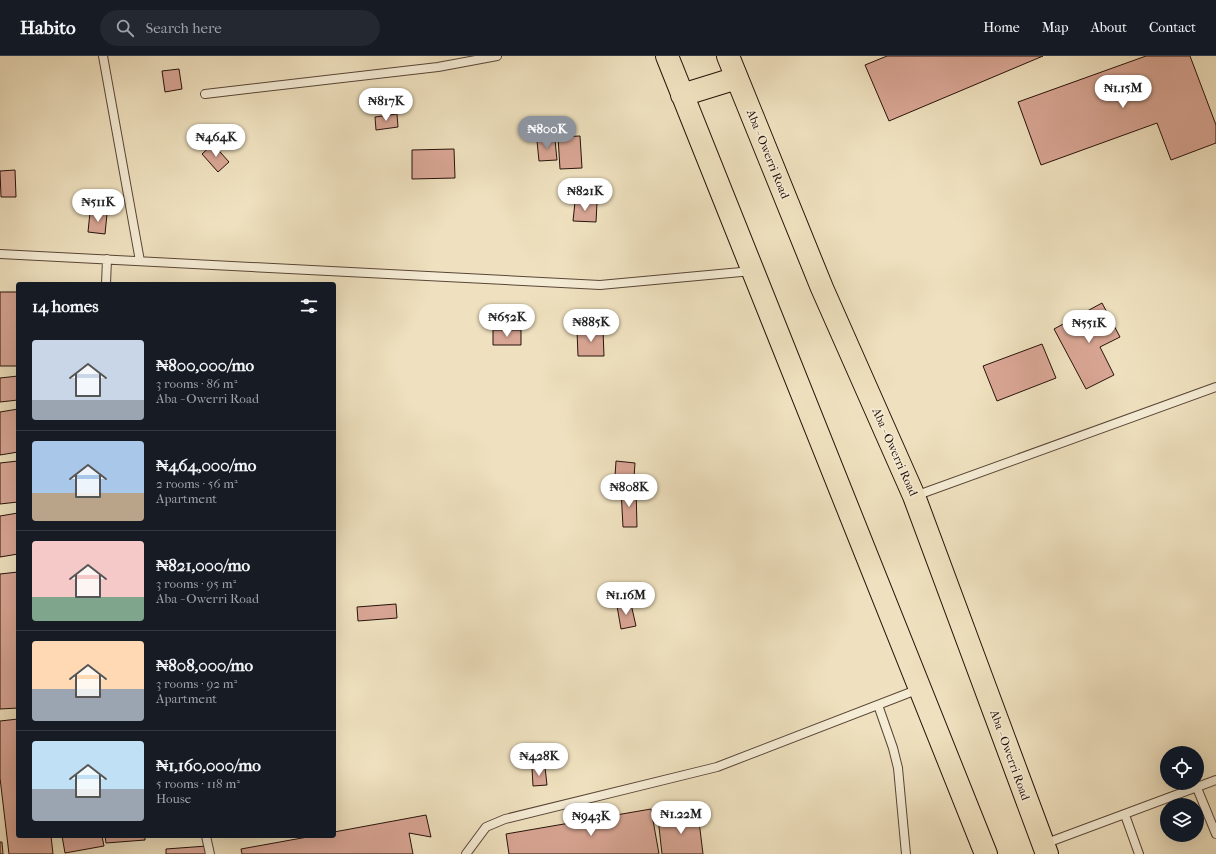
<!DOCTYPE html>
<meta charset="utf-8">
<style>
body{margin:0;font-family:"IM FELL French Canon",serif;background:#242831;color:#f1f3f6;height:100vh;display:flex;flex-direction:column;font-size:15px;white-space:nowrap}
*{box-sizing:border-box;margin:0}
p{font-size:13px;color:#9ea1a6}
.icon{flex:none;width:22px;height:22px;fill:none;stroke:currentColor;stroke-width:2;stroke-linecap:round;stroke-linejoin:round}
.map{position:relative;flex:1;overflow:hidden}
.sheet{position:absolute;left:16px;top:226px;width:320px;height:556px;display:flex;flex-direction:column;background:#171b24;border-radius:4px;box-shadow:0 4px 16px #0002}
.sheet>*{flex:none}
.fabs{position:absolute;left:1160px;top:690px;display:grid;gap:8px}
.fabs a{display:grid;place-items:center;width:44px;height:44px;border-radius:50%;background:#171b24;box-shadow:0 4px 16px #0002;font-size:20px}
.price{position:absolute;translate:-50% -34px;padding:0 9px;border-radius:14px;background:#fff;color:#222;font-size:13px;line-height:26px;filter:drop-shadow(0 1px 2px #0008)}
.price::after{content:'';position:absolute;left:50%;top:24px;width:12px;height:9px;margin-left:-6px;background:inherit;clip-path:polygon(0 0,100% 0,50% 100%)}
.price.selected{background:#8c9099;color:#fff}
ul{padding:0;list-style:none}
li{display:flex;align-items:center;gap:12px;height:100px;padding:0 16px}
li+li{border-top:1px solid #363941}
li span{display:grid;place-items:center;flex:none;width:112px;height:80px;border-radius:4px;color:#555}
li>.icon{margin-inline-start:auto}
span .icon{width:48px;height:48px;fill:#fffc;stroke-width:1}
li b{font-size:17px}
h2{display:flex;justify-content:space-between;align-items:center;height:48px;padding:0 16px;font-size:17px}
header{display:flex;align-items:center;gap:24px;box-sizing:border-box;height:56px;padding:0 20px;background:#171b24;border-bottom:1px solid #363941}
header strong{font-size:19px}
nav{display:flex;gap:22px;margin-inline-start:auto;font-size:14px}
.search{width:280px;height:36px;background:#242831;display:flex;align-items:center;gap:10px;box-sizing:border-box;padding:0 14px;border-radius:22px;color:#9ea1a6;font-size:15px}
.map>svg:first-child{display:block}
.building{fill:#d9a695;stroke:#27120a}
.lines{fill:none;stroke-linecap:round;stroke-linejoin:round}
.lane-casing{stroke:#594637;stroke-width:10}
.highway-casing{stroke:#27120a;stroke-width:24}
.lane{stroke:#f5ecd5;stroke-width:8}
.highway{stroke:#efe1bf;stroke-width:22}
.labels{text-anchor:middle;dominant-baseline:central;stroke-width:3;stroke-linejoin:round;paint-order:stroke}
.street-label{font-size:12px;fill:#27120a;stroke:#f5ecd5}
</style>
<header>
<strong>Habito</strong>
<div class="search"><svg class="icon" aria-label="search" viewBox="0 0 24 24"><circle cx="10" cy="10" r="6"/><path d="M15 15l6 6"/></svg>Search here</div>
<nav><a>Home</a><a>Map</a><a>About</a><a>Contact</a></nav>
</header>
<div class="map">
<svg width="1216" height="798" viewBox="0 0 1216 798">
<rect width="100%" height="100%" fill="#efe1bf"/>
<filter id="stains"><feTurbulence type="fractalNoise" baseFrequency=".005" numOctaves="4"/><feColorMatrix values="0 0 0 0 .2 0 0 0 0 .09 0 0 0 0 .02 0 0 0 .5 -.17"/></filter>
<radialGradient id="worn" r=".72"><stop offset=".6" stop-color="#630" stop-opacity="0"/><stop offset="1" stop-color="#630" stop-opacity=".3"/></radialGradient>
<path class="building" d="M887,0H1043L889,65L865,9Z
M1146,0H1190L1216,69V87L1171,104L1157,67L1041,109L1018,46Z
M179,13L182,33L165,36L162,15Z
M397,58L398,71L376,74L375,61Z
M580,80L582,112L560,113L558,81Z
M555,84L557,104L539,105L537,85Z
M213,88L229,106L218,116L202,98Z
M454,93L455,122L412,123V94Z
M15,114L16,141H1L0,115Z
M575,146L597,147L596,166L573,165Z
M90,156L107,158L105,178L88,176Z
M0,236H18V310H0Z
M1102,247L1120,281L1100,291L1114,319L1086,333L1054,273Z
M493,274H521V289H493Z
M603,274L604,300H578L577,275Z
M1042,288L1056,322L997,345L983,310Z
M18,320V344L0,346V322Z
M18,353V396L0,399V356Z
M18,405V446L0,448V407Z
M616,405L635,407L634,421L615,420Z
M621,433H636L637,471H623Z
M18,457V498L0,501V460Z
M18,516V652L0,653V518Z
M396,548L397,562L358,565L357,551Z
M631,548L636,570L621,573L617,550Z
M18,663V780H51L53,798H9L0,722V665Z
M545,711L547,729L533,730L532,712Z
M651,753L659,798H509L506,778Z
M698,757L703,798H662L658,762Z
M426,759L431,781L409,777L413,798H242L241,793L313,780H334V776Z
M62,780H102L104,790L65,797Z
M105,780H145V784L106,787Z
M0,786H2L3,798H0Z
M207,790V798H166V793Z"/>
<g class="lines">
<g class="lane-casing">
<path id="lane" d="M103,0L140,205
M205,38L438,11L497,0
M0,198L600,229L752,215
M106,228L107,203
M915,440L1216,331
M878,649L893,692L898,712L906,798
M1197,732L1216,778
M1125,759L1139,798
M206,780L210,798
M1044,788L1216,724
M466,798L486,771L505,763L717,711L919,633"/>
</g>
<g class="highway-casing">
<path id="highway" d="M667,0L986,798
M728,0L822,232L914,440L1047,798
M682,39L737,22"/>
</g>
<use href="#lane" class="lane"/>
<use href="#highway" class="highway"/>
</g>
<g class="labels">
<g class="street-label">
<text transform="translate(768 98) rotate(68)">Aba - Owerri Road</text>
<text transform="translate(895 396) rotate(66)">Aba - Owerri Road</text>
<text transform="translate(1010 699) rotate(70)">Aba - Owerri Road</text>
</g>
</g>
<rect width="100%" height="100%" filter="url(#stains)"/>
<rect width="100%" height="100%" fill="url(#worn)"/>
</svg>
<div class="fabs">
<a><svg class="icon" aria-label="locate" viewBox="0 0 24 24"><circle cx="12" cy="12" r="6"/><path d="M12 2v4M12 18v4M2 12h4M18 12h4"/></svg></a>
<a><svg class="icon" aria-label="layers" viewBox="0 0 24 24"><path d="M12 4l9 5-9 5-9-5zM3 14l9 5 9-5"/></svg></a>
</div>
<b class="price" style="left:1123px;top:53px">₦1.15M</b>
<b class="price" style="left:386px;top:66px">₦817K</b>
<b class="price selected" style="left:547px;top:94px">₦800K</b>
<b class="price" style="left:216px;top:102px">₦464K</b>
<b class="price" style="left:585px;top:156px">₦821K</b>
<b class="price" style="left:98px;top:167px">₦511K</b>
<b class="price" style="left:507px;top:282px">₦652K</b>
<b class="price" style="left:591px;top:287px">₦885K</b>
<b class="price" style="left:1089px;top:288px">₦551K</b>
<b class="price" style="left:629px;top:452px">₦808K</b>
<b class="price" style="left:626px;top:560px">₦1.16M</b>
<b class="price" style="left:539px;top:721px">₦428K</b>
<b class="price" style="left:681px;top:779px">₦1.22M</b>
<b class="price" style="left:591px;top:781px">₦943K</b>
<section class="sheet">
<h2>14 homes<svg class="icon" aria-label="filters" viewBox="0 0 24 24"><path d="M4 7h16M4 17h16"/><circle cx="9" cy="7" r="2"/><circle cx="15" cy="17" r="2"/></svg></h2>
<ul>
<li><span style="background:linear-gradient(#c9d6e8 75%,#9aa5b1 0)"><svg class="icon" aria-label="home" viewBox="0 0 24 24"><path d="M3 11l9-7 9 7M6 9v11h12V9"/></svg></span><div><b>₦800,000/mo</b><p>3 rooms · 86 m²</p><p>Aba - Owerri Road</p></div></li>
<li><span style="background:linear-gradient(#a9c7e8 65%,#b9a48a 0)"><svg class="icon" aria-label="home" viewBox="0 0 24 24"><path d="M3 11l9-7 9 7M6 9v11h12V9"/></svg></span><div><b>₦464,000/mo</b><p>2 rooms · 56 m²</p><p>Apartment</p></div></li>
<li><span style="background:linear-gradient(#f6c9c9 70%,#7fa58c 0)"><svg class="icon" aria-label="home" viewBox="0 0 24 24"><path d="M3 11l9-7 9 7M6 9v11h12V9"/></svg></span><div><b>₦821,000/mo</b><p>3 rooms · 95 m²</p><p>Aba - Owerri Road</p></div></li>
<li><span style="background:linear-gradient(#ffd9b3 60%,#9aa5b1 0)"><svg class="icon" aria-label="home" viewBox="0 0 24 24"><path d="M3 11l9-7 9 7M6 9v11h12V9"/></svg></span><div><b>₦808,000/mo</b><p>3 rooms · 92 m²</p><p>Apartment</p></div></li>
<li><span style="background:linear-gradient(#bfe0f5 60%,#9aa5b1 0)"><svg class="icon" aria-label="home" viewBox="0 0 24 24"><path d="M3 11l9-7 9 7M6 9v11h12V9"/></svg></span><div><b>₦1,160,000/mo</b><p>5 rooms · 118 m²</p><p>House</p></div></li>
</ul>
</section>
</div>
